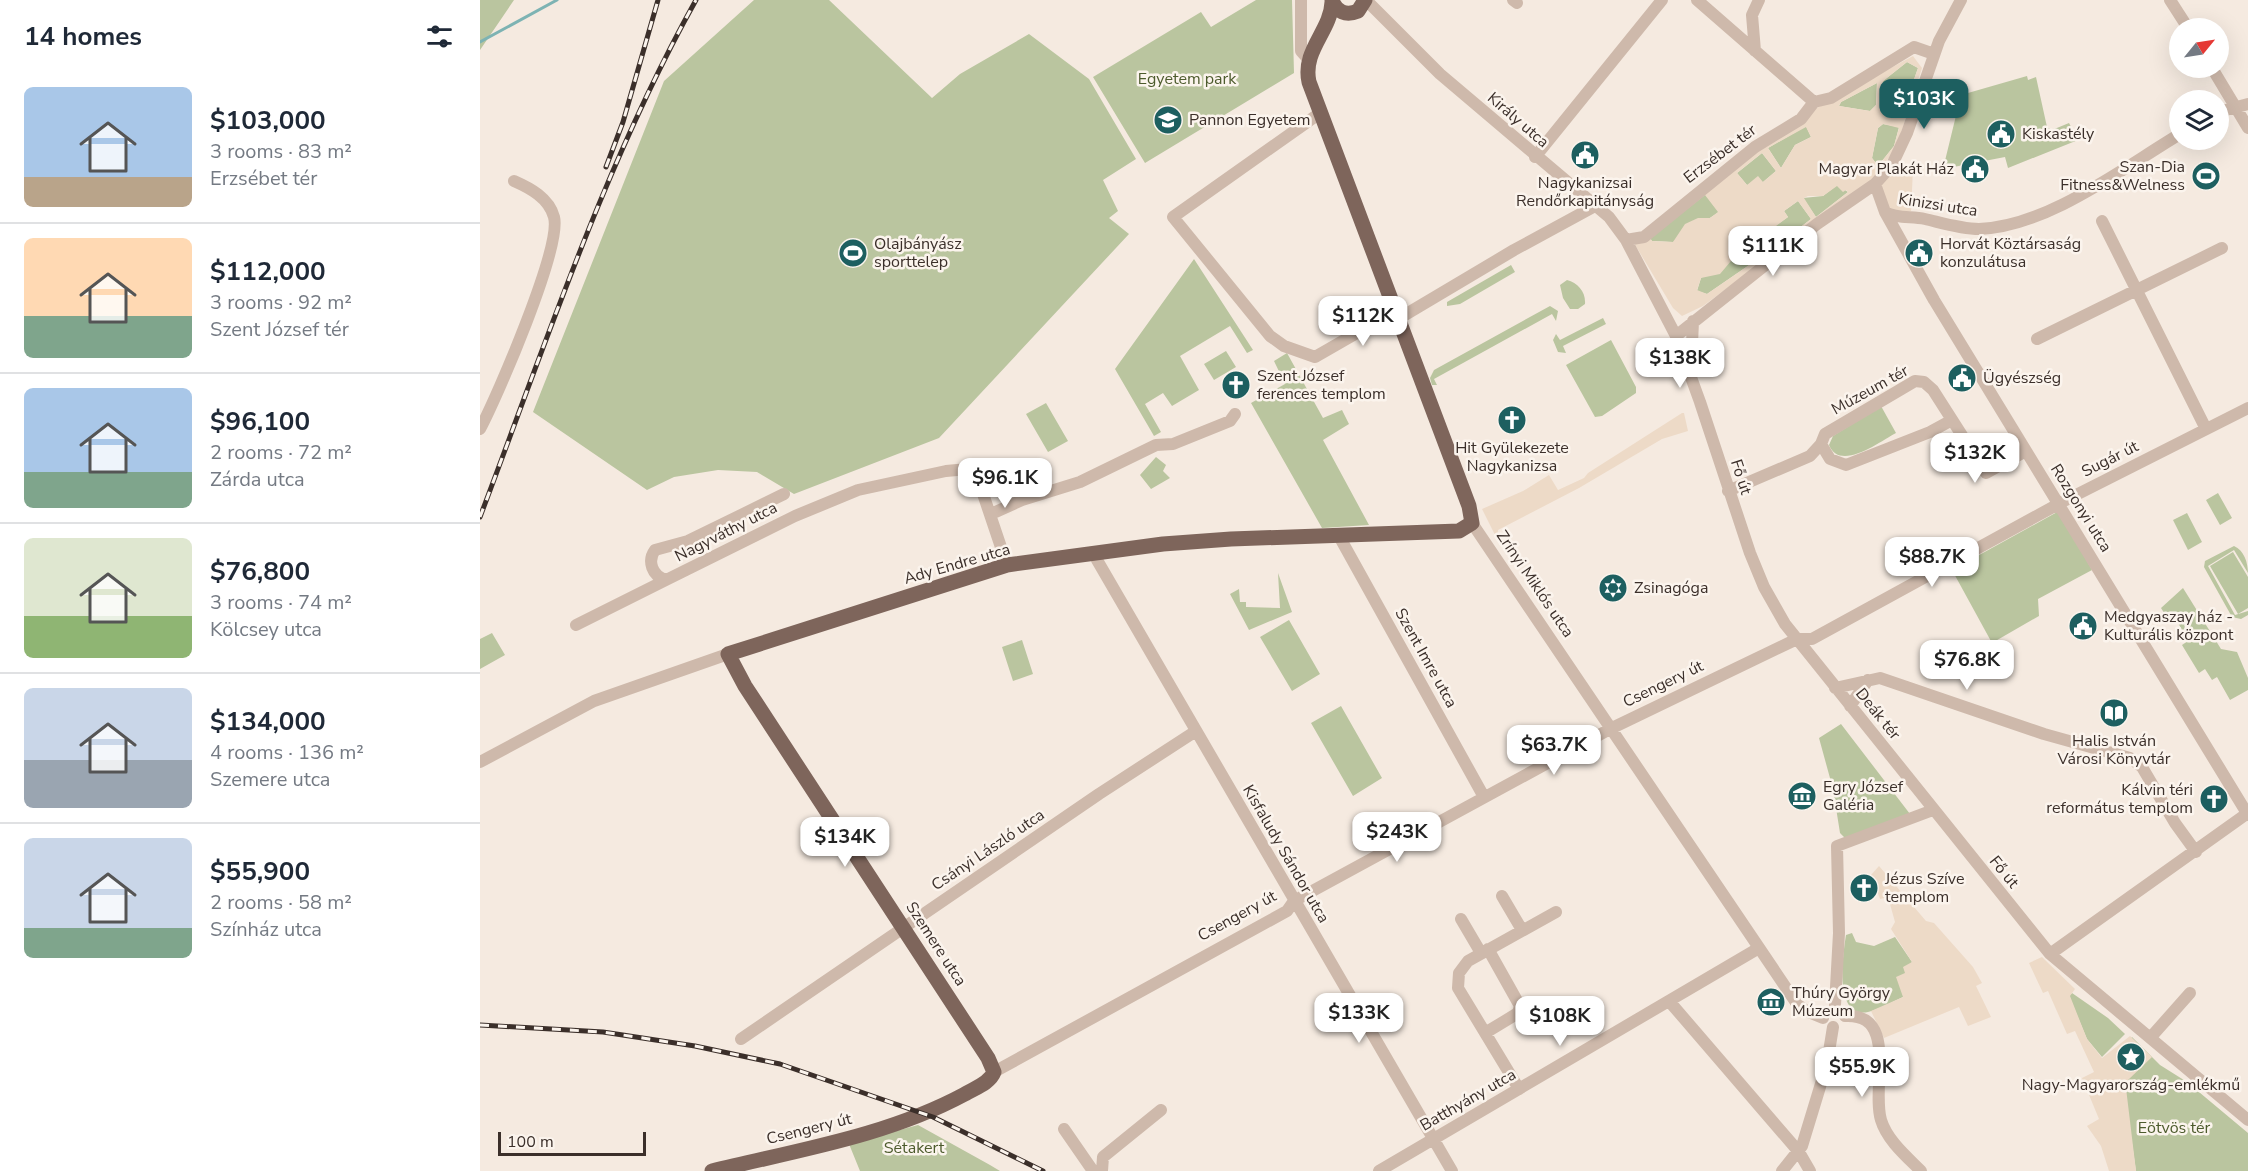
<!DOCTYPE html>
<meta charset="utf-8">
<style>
body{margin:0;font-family:"Nunito Sans",sans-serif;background:#f2f2f3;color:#1f2937;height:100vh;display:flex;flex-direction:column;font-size:22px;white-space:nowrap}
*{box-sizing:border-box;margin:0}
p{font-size:20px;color:#747a83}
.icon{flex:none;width:33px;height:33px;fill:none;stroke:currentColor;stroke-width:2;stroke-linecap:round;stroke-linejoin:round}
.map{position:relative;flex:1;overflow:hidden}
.side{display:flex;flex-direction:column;background:#fff;width:480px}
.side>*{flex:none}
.needle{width:39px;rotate:60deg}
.controls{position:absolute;left:1689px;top:18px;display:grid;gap:12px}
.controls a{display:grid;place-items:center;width:60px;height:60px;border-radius:50%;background:#fff;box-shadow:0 6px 24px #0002;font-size:30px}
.scale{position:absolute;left:18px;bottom:15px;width:148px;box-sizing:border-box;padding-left:6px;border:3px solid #3b2f2a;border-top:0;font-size:16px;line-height:21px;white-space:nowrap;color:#3b2f2a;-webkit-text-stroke:4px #fbf4ed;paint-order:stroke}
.price{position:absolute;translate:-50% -51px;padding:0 14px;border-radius:12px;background:#fff;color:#222;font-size:20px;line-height:39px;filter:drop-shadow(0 2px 3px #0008)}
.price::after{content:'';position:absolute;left:50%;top:36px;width:18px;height:14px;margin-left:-9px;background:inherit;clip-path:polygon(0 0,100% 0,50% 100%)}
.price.current{background:#1d5f60;color:#fff}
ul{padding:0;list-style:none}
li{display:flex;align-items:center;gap:18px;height:150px;padding:0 24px}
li+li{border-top:2px solid #e0e1e3}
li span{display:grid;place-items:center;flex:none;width:168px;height:120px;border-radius:9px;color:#555}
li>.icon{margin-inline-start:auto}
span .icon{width:72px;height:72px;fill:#fffc;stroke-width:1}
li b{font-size:26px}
h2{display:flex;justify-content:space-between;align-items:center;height:72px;padding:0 24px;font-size:26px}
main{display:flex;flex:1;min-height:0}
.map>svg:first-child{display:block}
.green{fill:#bac59f}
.plaza{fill:#eddac7;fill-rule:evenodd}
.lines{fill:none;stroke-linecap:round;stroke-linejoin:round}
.stream{stroke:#7db3b3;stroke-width:3}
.minor{stroke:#ceb9ab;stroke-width:12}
.major{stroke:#7e655b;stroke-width:15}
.rail-casing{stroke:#3b2f2a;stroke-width:5}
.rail{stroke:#fbf4ed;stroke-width:3;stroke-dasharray:9;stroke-linecap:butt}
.labels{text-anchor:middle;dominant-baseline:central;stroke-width:5;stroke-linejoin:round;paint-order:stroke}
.park-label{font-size:16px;fill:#4d5b2d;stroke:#fbf4ed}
.poi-label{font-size:16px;fill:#3b2f2a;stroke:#fbf4ed;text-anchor:start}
.street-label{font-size:16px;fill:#3b2f2a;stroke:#fbf4ed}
</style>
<main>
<section class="side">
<h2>14 homes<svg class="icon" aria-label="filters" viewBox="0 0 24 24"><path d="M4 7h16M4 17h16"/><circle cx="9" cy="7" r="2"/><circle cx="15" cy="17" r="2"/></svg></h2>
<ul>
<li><span style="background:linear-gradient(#a9c7e8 75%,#b9a48a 0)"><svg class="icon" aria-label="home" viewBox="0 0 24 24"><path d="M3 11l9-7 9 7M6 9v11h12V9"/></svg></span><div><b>$103,000</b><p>3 rooms · 83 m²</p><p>Erzsébet tér</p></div></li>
<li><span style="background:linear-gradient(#ffd9b3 65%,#7fa58c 0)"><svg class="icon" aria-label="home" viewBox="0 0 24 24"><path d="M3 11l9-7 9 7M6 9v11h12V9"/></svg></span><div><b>$112,000</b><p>3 rooms · 92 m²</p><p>Szent József tér</p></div></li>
<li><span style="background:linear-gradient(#a9c7e8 70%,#7fa58c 0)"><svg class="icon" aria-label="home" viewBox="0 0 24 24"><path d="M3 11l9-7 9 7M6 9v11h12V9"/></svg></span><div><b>$96,100</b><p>2 rooms · 72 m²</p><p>Zárda utca</p></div></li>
<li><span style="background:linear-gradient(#dfe7d0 65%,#8fb573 0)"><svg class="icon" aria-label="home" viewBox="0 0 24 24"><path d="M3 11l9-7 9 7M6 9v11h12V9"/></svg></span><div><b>$76,800</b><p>3 rooms · 74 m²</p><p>Kölcsey utca</p></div></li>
<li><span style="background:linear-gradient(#c9d6e8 60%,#9aa5b1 0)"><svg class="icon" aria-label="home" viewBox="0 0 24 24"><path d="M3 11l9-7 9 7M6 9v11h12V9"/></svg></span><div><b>$134,000</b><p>4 rooms · 136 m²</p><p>Szemere utca</p></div></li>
<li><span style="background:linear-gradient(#c9d6e8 75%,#7fa58c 0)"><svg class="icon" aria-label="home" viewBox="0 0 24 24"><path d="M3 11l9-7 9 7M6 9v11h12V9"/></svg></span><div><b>$55,900</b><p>2 rooms · 58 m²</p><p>Színház utca</p></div></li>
</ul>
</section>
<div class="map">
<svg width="1768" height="1171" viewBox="0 0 1768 1171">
<rect width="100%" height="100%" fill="#f5eae0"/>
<path class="green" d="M0,0H34L0,50Z
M274,0H349L452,98L480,74L549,34L609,79L656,159L623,180L638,211L629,218L649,234L459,438L314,494L277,472L238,470L194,477L167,490L53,412L184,81Z
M776,0H812L814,73L665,163L613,77L721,12L731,27Z
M1427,62L1438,68L1421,117L1404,112L1400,104L1403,81Z
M1547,76L1548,80L1556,77L1567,127L1572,130L1589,123L1598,140L1528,168L1525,157L1463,169L1481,95Z
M1397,83L1396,105L1390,111L1359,106L1361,102Z
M1403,124L1419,127L1414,146L1398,166L1392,158L1398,128Z
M1326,126L1331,137L1315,145L1301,168L1288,148Z
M1282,153L1296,171L1283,182L1267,185L1257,173Z
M1357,185L1368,192L1336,217L1323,198L1343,196Z
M1225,194L1239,212L1193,242L1172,241L1170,238Z
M1318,201L1331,219L1305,239L1295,226L1308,217L1304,211Z
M1263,243L1275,261L1227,294L1217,291L1221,278L1253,256V251Z
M714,259L773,350L767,353L750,326L700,356L719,390L692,406L683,393L665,404L681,432L674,436L635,369Z
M1031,265L1035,272L980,304L967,306V302Z
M1087,280C1098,283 1106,292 1105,304L1098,309H1090L1083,298L1080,285Z
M1070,306L1078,311L1076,321L1072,314L954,379L957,385H952L950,378L954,370Z
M1123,318L1126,324L1083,346L1086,353L1078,352L1073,340L1076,334L1080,340Z
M1131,340L1156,387V393L1122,416L1115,417L1086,365Z
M746,351L756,367L734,380L724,364Z
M807,353L843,418L862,410L869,424L843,440L889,525L842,528L771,403L805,384L794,361Z
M566,403L588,441L568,452L546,414Z
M1401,406L1416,433C1399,442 1360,472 1349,445L1353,436Z
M676,457L686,465L683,471L690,478L671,489L660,475Z
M1738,493L1752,518L1740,525L1726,500Z
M1579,511L1612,570L1558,599L1559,616L1512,643L1472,570Z
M1707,513L1722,542L1708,550L1693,520Z
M1754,546C1764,550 1768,563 1768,573L1754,550L1728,566L1755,615L1768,611V615L1761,619L1752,617L1724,567L1725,561Z
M1753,552L1768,577V608L1758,614L1730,566Z
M798,573L812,612L769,630L750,594L759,589L760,602H766V607L800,608Z
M1703,588L1741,649L1757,652L1768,678V690L1750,700L1737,677L1732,680L1725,669L1719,673L1702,645L1708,641L1692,612L1686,616L1681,608Z
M809,620L840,674L812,691L780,637Z
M12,633L25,655L0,669V639Z
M542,640L553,674L533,681L522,647Z
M861,706L902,778L873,796L831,723Z
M1361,724L1430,814L1365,838L1360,833L1353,789L1339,738Z
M1372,933L1376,942L1394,946L1415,937L1432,962L1426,973L1423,997C1412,1002 1400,1009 1388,1012C1353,1019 1363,954 1366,935Z
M1592,993L1628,1018L1645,1034L1622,1057L1607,1039L1589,996Z
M1652,1037L1680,1065L1707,1082L1768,1133V1171H1656L1639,1052Z
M438,1125L510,1165L520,1171H380L369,1144Z"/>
<path class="plaza" d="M1433,56L1442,68L1416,148L1392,181L1223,306L1202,316L1193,308L1154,243L1329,112ZM1427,62L1438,68L1421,116L1404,112L1400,104L1403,81ZM1397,83L1396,105L1390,111L1359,106L1361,102ZM1403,124L1419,128L1414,146L1398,166L1392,158L1398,128ZM1326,127L1331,137L1315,145L1301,168L1288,148ZM1282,153L1296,171L1283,182L1278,176L1267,185L1257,173ZM1357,186L1363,192L1366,190L1368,192L1336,217L1324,198L1328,196H1343ZM1225,195L1238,212L1230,218H1218L1205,224L1193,242L1172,241L1170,238ZM1318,201L1331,219L1305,239L1296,226L1308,217L1304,211ZM1262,243L1275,261L1227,294L1217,290L1221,278L1240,274L1251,261L1253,251Z
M1421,161L1433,169L1431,211L1423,213L1410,210L1399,184Z
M1202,413H1204L1208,431L1182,439L1099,488L1018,530L1017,539L1002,509L1043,491L1069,475L1078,490L1104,478L1108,473Z
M1399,866L1446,921L1454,923L1493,967L1502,983L1496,986L1511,1017L1488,1026L1479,1007L1404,1038L1391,1011L1423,997L1416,977L1425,973L1423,967L1432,962L1411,929L1415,922L1408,897L1400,899L1391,875Z
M1562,957L1595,989L1590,996L1607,1039L1622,1058L1650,1036L1672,1057L1648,1080L1646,1088L1656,1171H1629L1621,1146L1607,1126L1619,1119L1602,1078L1614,1072L1595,1031L1587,1034L1568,991L1563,993L1549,963Z"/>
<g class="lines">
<path class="stream" d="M0,42L77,0"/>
<path class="minor" d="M821,0V51L829,60
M886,0L960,74L1129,217L1146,240L1196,336L1220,402L1270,553L1284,587L1305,624L1570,954L1768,1120
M1033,0L1037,3
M1217,0L1334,102
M1690,0L1708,28
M1275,51L1272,15L1279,0
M1732,68L1768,128
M1334,102L1351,98L1434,47L1454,54
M1738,112L1768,104
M840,113L693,217L790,336L804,346L835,357L915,311
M1055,157L1182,0
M1395,184L1405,212L1454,300L1768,815
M1405,212C1417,219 1431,216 1445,219C1462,223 1481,229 1499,229C1567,227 1643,168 1700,134
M1622,221L1726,429
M1146,240L1164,237L1275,147L1321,119L1334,102
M918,319L1034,250L1115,206
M1196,336L1337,224L1395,184L1412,165L1427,133L1459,41L1481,0
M1557,339L1742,248
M1211,367L1213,321
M0,429C17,397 82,247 74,217C69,198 50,188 34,181
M1341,444L1350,459L1366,465L1450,432L1472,420
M1248,491L1330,456L1341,444L1345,434L1435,381L1444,382L1453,390L1506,473L1546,451
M304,494L208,541L175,550C167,561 172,576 186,580L315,516L378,490L466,471L488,469L497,476L527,565
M511,514L542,500L600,482L676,445L693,444L750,421L755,414
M992,523L1317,1004L1326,1011L1343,1018
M859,536L1004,797
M617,553V560L972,1171
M96,625L186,580
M1355,688L1400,678L1564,734L1650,758L1662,767L1695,823L1716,852
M1370,706L1388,680
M0,762L114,701L248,654
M1022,896L1042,930
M981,919L1001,953
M1570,954L1768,813
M1189,1001L1319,1152L1330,1171
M1355,1005L1359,933L1357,846L1453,810
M1365,1016C1419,1013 1391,1087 1401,1120C1407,1140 1426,1156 1441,1171
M1005,1033L1038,1013L1040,1006L1008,949
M1671,1037L1710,993
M261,1039L619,794L716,731
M514,1072L807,911L814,901L1130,729L1317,639H1332L1584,501L1768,408
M1039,1089L978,988L979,973L988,961L1076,912
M584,1129L613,1171
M622,1171L623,1157L681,1110
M899,1171L1279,948
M1302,1171L1322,1146L1347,1064L1353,1027"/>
<path class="major" d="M852,0C856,12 866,16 878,11L885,0
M232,1171C318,1150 407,1136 485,1094C495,1088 510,1083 514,1072L508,1058L265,686L248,654L527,565L683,544L751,539L979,531L992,523L989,506L829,82C822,50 851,31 852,2"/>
<g class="rail-casing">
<path id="rail" d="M126,167L143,122L178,0
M0,517C66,343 125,163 216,0
M0,1025L123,1032L215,1046L300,1064L453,1117L563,1171"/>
</g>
<use href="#rail" class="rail"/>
</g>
<defs>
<g id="university-disc" transform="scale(1.5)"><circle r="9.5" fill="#1d5f60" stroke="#fbf4ed"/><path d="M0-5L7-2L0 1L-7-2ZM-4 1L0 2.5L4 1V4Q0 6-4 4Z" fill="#fff"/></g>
<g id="civic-disc" transform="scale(1.5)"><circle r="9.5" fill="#1d5f60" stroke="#fbf4ed"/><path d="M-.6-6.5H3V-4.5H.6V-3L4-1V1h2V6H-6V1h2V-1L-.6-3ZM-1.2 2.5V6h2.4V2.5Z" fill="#fff"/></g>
<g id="stadium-disc" transform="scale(1.5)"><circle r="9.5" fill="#1d5f60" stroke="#fbf4ed"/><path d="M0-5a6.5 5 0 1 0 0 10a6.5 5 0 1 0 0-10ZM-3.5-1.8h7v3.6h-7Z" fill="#fff"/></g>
<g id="church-disc" transform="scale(1.5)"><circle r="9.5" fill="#1d5f60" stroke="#fbf4ed"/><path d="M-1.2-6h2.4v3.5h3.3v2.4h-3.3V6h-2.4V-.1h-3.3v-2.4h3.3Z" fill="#fff"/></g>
<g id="synagogue-disc" transform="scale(1.5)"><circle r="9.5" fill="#1d5f60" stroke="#fbf4ed"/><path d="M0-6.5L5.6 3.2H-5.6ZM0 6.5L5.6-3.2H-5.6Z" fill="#fff"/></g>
<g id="library-disc" transform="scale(1.5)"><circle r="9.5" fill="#1d5f60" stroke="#fbf4ed"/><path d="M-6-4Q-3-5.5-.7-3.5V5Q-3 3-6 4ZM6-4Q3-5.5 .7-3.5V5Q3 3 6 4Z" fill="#fff"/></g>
<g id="museum-disc" transform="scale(1.5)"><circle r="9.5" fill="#1d5f60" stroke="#fbf4ed"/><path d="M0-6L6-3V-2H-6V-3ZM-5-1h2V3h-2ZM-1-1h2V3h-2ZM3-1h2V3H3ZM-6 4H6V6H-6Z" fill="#fff"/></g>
<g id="sight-disc" transform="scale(1.5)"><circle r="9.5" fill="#1d5f60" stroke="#fbf4ed"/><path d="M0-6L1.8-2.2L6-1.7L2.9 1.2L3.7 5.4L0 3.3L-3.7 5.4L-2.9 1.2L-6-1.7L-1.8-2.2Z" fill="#fff"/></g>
</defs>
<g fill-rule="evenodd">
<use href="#university-disc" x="688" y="120"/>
<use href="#civic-disc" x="1521" y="134"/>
<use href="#civic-disc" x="1105" y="155"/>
<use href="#civic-disc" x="1495" y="169"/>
<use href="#stadium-disc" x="1726" y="176"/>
<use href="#stadium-disc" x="373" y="253"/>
<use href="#civic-disc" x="1439" y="253"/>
<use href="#civic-disc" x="1482" y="378"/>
<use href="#church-disc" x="756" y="385"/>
<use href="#church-disc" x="1032" y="420"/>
<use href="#synagogue-disc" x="1133" y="588"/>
<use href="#civic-disc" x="1603" y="626"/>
<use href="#library-disc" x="1634" y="713"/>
<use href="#museum-disc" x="1322" y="796"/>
<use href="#church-disc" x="1734" y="799"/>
<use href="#church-disc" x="1384" y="888"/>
<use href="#museum-disc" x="1291" y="1002"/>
<use href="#sight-disc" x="1651" y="1057"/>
</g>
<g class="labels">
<g class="park-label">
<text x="707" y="79">Egyetem park</text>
<text x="1694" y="1128">Eötvös tér</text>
<text x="434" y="1148">Sétakert</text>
</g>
<g class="poi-label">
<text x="709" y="120">Pannon Egyetem</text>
<text x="1542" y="134">Kiskastély</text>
<text x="1705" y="167" text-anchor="end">Szan-Dia<tspan x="1705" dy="18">Fitness&amp;Welness</tspan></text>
<text x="1474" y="169" text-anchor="end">Magyar Plakát Ház</text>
<text x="1105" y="183" text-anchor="middle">Nagykanizsai<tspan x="1105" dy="18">Rendőrkapitányság</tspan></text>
<text x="394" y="244">Olajbányász<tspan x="394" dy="18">sporttelep</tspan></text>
<text x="1460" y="244">Horvát Köztársaság<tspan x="1460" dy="18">konzulátusa</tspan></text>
<text x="777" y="376">Szent József<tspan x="777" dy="18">ferences templom</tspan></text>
<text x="1503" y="378">Ügyészség</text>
<text x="1032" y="448" text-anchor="middle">Hit Gyülekezete<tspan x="1032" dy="18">Nagykanizsa</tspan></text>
<text x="1154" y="588">Zsinagóga</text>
<text x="1624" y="617">Medgyaszay ház -<tspan x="1624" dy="18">Kulturális központ</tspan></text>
<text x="1634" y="741" text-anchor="middle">Halis István<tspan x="1634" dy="18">Városi Könyvtár</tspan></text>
<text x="1343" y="787">Egry József<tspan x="1343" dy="18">Galéria</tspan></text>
<text x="1713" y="790" text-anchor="end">Kálvin téri<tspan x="1713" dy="18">református templom</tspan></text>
<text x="1405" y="879">Jézus Szíve<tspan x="1405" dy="18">templom</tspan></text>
<text x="1312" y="993">Thúry György<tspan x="1312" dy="18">Múzeum</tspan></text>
<text x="1651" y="1085" text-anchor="middle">Nagy-Magyarország-emlékmű</text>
</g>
<g class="street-label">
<text transform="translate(1038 120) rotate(41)">Király utca</text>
<text transform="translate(1240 154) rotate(-37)">Erzsébet tér</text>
<text transform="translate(1458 205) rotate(9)">Kinizsi utca</text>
<text transform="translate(1390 390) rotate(-29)">Múzeum tér</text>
<text transform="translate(1630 459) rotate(-27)">Sugár út</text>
<text transform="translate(1261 477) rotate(72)">Fő út</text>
<text transform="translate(1601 508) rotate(58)">Rozgonyi utca</text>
<text transform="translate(246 532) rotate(-27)">Nagyváthy utca</text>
<text transform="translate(477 564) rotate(-16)">Ady Endre utca</text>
<text transform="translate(1055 584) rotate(56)">Zrínyi Miklós utca</text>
<text transform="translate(946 658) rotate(61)">Szent Imre utca</text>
<text transform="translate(1183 684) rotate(-26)">Csengery út</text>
<text transform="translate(1398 714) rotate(51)">Deák tér</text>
<text transform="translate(508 850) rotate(-34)">Csányi László utca</text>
<text transform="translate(806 854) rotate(60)">Kisfaludy Sándor utca</text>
<text transform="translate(1524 872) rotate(51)">Fő út</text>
<text transform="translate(757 916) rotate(-29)">Csengery út</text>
<text transform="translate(456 944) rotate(57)">Szemere utca</text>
<text transform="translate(988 1100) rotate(-30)">Batthyány utca</text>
<text transform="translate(329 1129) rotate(-14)">Csengery út</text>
</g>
</g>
</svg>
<div class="controls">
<a><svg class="needle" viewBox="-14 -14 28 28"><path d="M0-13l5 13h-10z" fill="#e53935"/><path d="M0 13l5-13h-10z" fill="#747a83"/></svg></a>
<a><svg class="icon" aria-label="layers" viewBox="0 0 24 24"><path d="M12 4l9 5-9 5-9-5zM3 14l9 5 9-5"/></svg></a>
</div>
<div class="scale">100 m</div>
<b class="price current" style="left:1444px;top:130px">$103K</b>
<b class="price" style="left:1293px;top:277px">$111K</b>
<b class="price" style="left:883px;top:347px">$112K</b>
<b class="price" style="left:1200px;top:389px">$138K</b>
<b class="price" style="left:1495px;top:484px">$132K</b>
<b class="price" style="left:525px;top:509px">$96.1K</b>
<b class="price" style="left:1452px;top:588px">$88.7K</b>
<b class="price" style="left:1487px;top:691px">$76.8K</b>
<b class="price" style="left:1074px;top:776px">$63.7K</b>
<b class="price" style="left:917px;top:863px">$243K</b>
<b class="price" style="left:365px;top:868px">$134K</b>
<b class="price" style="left:879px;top:1044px">$133K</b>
<b class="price" style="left:1080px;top:1047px">$108K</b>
<b class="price" style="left:1382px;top:1098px">$55.9K</b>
</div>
</main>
